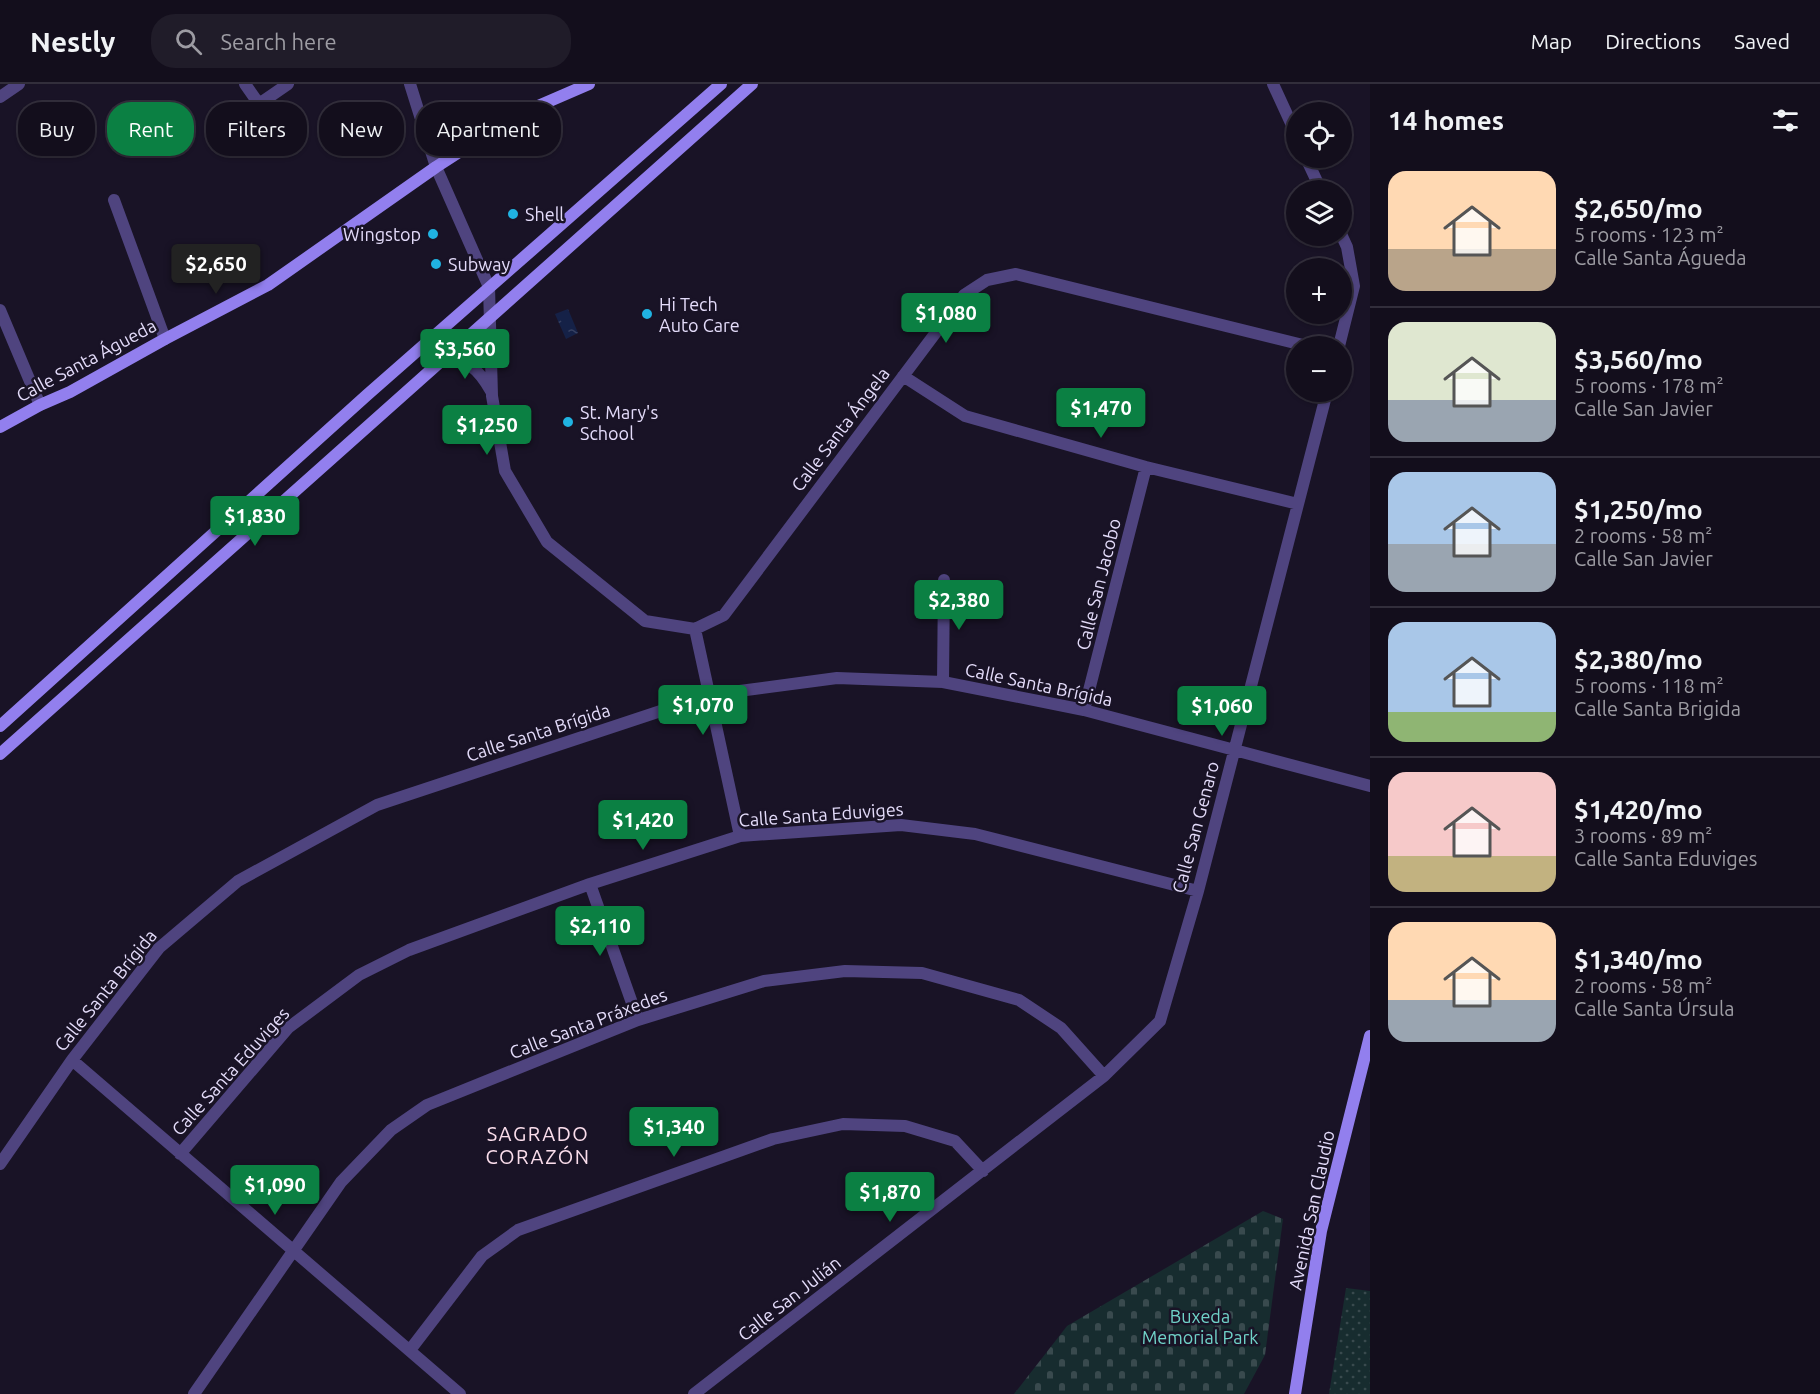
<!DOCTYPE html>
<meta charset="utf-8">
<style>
body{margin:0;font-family:Ubuntu,sans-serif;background:#201c29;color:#f1f3f6;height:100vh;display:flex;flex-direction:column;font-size:22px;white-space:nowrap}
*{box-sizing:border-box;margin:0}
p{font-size:20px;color:#9d9ca3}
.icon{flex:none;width:33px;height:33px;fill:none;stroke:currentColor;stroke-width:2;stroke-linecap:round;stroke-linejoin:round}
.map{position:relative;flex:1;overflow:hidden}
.side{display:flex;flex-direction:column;background:#130e1c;width:450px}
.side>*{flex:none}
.guide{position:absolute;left:18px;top:18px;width:570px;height:54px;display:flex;gap:12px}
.fabs{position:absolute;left:1286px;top:18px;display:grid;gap:12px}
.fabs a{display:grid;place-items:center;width:66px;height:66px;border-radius:50%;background:#130e1c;box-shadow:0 2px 4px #0004,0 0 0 2px #322e3b;font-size:30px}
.price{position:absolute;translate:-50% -51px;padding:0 14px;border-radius:6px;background:#0b8043;color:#fff;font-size:20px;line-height:39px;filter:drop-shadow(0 2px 3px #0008)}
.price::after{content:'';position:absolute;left:50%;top:36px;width:18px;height:14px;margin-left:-9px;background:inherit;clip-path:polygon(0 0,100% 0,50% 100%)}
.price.on{background:#222;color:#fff}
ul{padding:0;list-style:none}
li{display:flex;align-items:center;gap:18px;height:150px;padding:0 18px}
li+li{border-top:2px solid #322e3b}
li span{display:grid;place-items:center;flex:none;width:168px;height:120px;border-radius:18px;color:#555}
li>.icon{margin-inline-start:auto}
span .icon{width:72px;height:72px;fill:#fffc;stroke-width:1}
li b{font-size:26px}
h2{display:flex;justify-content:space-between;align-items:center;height:72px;padding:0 18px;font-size:26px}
.pill{padding:0 21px;border-radius:24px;background:#130e1c;box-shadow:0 2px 4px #0004,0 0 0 2px #322e3b;font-size:21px;line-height:54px}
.pill.on{background:#0b8043;color:#fff}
header{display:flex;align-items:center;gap:36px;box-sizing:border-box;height:84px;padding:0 30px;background:#130e1c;border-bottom:2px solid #322e3b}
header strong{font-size:28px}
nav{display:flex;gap:33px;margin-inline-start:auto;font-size:21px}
.search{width:420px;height:54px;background:#201c29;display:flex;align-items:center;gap:15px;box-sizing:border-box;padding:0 21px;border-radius:24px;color:#9d9ca3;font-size:22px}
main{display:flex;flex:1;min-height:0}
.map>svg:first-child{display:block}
.cemetery{fill:url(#cemetery-stones)}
.park{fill:url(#park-dots)}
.water{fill:url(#water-ripples)}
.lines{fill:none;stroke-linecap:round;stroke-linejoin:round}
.street{stroke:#4f447f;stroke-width:12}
.secondary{stroke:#927fee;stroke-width:12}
.poi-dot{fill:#20b3e2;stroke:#191326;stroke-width:2}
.labels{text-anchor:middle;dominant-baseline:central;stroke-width:5;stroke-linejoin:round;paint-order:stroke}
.poi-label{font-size:18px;fill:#e4dcfa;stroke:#191326;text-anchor:start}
.street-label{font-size:18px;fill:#e4dcfa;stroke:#191326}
.park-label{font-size:18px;fill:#70d2c8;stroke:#191326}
.neighbourhood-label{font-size:20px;letter-spacing:1.5px;fill:#fbdeec;stroke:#191326}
</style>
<header>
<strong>Nestly</strong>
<div class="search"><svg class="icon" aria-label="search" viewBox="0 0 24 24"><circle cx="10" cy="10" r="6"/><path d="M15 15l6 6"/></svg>Search here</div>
<nav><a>Map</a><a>Directions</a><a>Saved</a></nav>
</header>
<main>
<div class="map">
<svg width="1370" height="1310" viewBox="0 0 1370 1310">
<defs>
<pattern id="cemetery-stones" width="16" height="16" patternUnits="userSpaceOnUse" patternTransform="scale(1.5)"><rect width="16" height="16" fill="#172c2f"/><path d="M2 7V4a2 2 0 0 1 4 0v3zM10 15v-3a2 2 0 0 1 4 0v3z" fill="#394a4e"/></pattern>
<pattern id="park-dots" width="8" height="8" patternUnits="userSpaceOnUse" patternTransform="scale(1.5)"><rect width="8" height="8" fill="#172c2f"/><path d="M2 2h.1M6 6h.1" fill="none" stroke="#394a4e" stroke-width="1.8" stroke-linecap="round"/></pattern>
<pattern id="water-ripples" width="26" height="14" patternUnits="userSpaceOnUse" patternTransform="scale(1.5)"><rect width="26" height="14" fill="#152147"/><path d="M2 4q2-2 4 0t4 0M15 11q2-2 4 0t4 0" fill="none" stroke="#374162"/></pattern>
</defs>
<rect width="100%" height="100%" fill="#191326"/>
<path class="cemetery" d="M1263,1127L1283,1135L1265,1271L1244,1310H1014L1067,1242Z"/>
<path class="park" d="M1346,1204L1370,1207V1310H1329Z"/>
<path class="water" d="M568,225L578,249L566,255L555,230Z"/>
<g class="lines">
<path class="street" d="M245,0L259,20L288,0
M410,0L436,83L489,203L492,312L505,387L547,458L645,537L695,545
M1273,0L1296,50
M0,13L19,0
M1306,74L1321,106
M114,116L165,255
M0,226L40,321
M1339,262L1354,202L1347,163L1341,150
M443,275C470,278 477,283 491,307
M903,292L965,332L1146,383L1298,420
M695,545L724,531L964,211L987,196L1016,190L1307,262
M695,545L740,752
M943,598L944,496
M1084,626L1146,383
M590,800L638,936
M72,976L460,1310
M180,1070L288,944L359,891L409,866L590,800L740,752L901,741L975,750L1198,807
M0,1080L72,976L159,864L238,797L377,721L709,611L837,594L943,598L1084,626L1370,702
M410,1266L482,1172L518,1146L773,1055L843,1040L905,1042L955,1057L983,1087
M194,1310L341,1098L391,1046L427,1021L638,936L764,897L845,887L922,889L1019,916L1061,944L1104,992
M694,1310L1104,992L1160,937L1198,807L1327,308"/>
<path class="secondary" d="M0,343L40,321L70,308L165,255L268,201L436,83L515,32L589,0
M0,642L367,311L721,0
M0,670L752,0
M1295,1310L1321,1147L1370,952"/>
</g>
<g class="poi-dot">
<circle cx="513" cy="130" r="6"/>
<circle cx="433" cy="150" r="6"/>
<circle cx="436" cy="180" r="6"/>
<circle cx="647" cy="230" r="6"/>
<circle cx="568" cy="338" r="6"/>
</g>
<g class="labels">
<g class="poi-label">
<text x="525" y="130">Shell</text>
<text x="421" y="150" text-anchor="end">Wingstop</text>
<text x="448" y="180">Subway</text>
<text x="659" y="220">Hi Tech<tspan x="659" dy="21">Auto Care</tspan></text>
<text x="580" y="328">St. Mary's<tspan x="580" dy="21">School</tspan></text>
</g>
<g class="street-label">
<text transform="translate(86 276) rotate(-28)">Calle Santa Águeda</text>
<text transform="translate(840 345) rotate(-53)">Calle Santa Ángela</text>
<text transform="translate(1098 500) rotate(-76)">Calle San Jacobo</text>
<text transform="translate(1039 600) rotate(12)">Calle Santa Brígida</text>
<text transform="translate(538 648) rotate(-18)">Calle Santa Brígida</text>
<text transform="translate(821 730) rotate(-4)">Calle Santa Eduviges</text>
<text transform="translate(1195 743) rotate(-75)">Calle San Genaro</text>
<text transform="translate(105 906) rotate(-51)">Calle Santa Brígida</text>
<text transform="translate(588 939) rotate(-21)">Calle Santa Práxedes</text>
<text transform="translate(230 987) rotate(-48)">Calle Santa Eduviges</text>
<text transform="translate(1311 1126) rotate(-78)">Avenida San Claudio</text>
<text transform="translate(789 1214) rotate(-38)">Calle San Julián</text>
</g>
<g class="park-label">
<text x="1200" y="1232">Buxeda<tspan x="1200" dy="21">Memorial Park</tspan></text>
</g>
<g class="neighbourhood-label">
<text x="538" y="1049">SAGRADO<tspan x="538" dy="23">CORAZÓN</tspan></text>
</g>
</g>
</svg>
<div class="fabs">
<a><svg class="icon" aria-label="locate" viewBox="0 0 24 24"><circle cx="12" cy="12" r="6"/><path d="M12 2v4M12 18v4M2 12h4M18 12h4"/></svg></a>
<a><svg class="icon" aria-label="layers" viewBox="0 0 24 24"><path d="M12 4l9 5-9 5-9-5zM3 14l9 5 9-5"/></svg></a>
<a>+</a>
<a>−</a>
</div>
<b class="price on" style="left:216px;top:211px">$2,650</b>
<b class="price" style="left:946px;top:260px">$1,080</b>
<b class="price" style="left:465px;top:296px">$3,560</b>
<b class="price" style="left:1101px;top:355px">$1,470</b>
<b class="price" style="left:487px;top:372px">$1,250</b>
<b class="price" style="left:255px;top:463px">$1,830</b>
<b class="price" style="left:959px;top:547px">$2,380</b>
<b class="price" style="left:703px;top:652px">$1,070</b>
<b class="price" style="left:1222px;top:653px">$1,060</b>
<b class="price" style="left:643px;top:767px">$1,420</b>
<b class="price" style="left:600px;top:873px">$2,110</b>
<b class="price" style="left:674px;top:1074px">$1,340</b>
<b class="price" style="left:275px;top:1132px">$1,090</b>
<b class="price" style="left:890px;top:1139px">$1,870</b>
<div class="guide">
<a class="pill">Buy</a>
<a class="pill on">Rent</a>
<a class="pill">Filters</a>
<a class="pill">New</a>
<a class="pill">Apartment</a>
</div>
</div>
<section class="side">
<h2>14 homes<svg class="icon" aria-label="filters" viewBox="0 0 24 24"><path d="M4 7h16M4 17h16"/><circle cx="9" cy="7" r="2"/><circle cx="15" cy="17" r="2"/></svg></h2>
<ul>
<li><span style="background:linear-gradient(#ffd9b3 65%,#b9a48a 0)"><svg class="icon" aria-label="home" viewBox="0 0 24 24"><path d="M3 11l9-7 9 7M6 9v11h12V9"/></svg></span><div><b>$2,650/mo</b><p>5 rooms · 123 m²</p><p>Calle Santa Águeda</p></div></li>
<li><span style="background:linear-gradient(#dfe7d0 65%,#9aa5b1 0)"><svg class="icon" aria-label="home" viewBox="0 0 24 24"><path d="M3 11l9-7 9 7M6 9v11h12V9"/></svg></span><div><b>$3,560/mo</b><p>5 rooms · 178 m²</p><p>Calle San Javier</p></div></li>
<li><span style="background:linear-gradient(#a9c7e8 60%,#9aa5b1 0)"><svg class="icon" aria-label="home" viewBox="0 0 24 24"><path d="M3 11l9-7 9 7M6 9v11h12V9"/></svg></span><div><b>$1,250/mo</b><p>2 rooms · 58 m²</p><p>Calle San Javier</p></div></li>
<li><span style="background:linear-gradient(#a9c7e8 75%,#8fb573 0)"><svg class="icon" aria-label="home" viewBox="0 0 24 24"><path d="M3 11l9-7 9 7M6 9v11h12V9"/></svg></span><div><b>$2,380/mo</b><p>5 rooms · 118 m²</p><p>Calle Santa Brigida</p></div></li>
<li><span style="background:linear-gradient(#f6c9c9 70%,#c2b280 0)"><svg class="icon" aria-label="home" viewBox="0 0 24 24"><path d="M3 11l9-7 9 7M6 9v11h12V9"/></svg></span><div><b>$1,420/mo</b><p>3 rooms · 89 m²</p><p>Calle Santa Eduviges</p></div></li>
<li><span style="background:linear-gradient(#ffd9b3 65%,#9aa5b1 0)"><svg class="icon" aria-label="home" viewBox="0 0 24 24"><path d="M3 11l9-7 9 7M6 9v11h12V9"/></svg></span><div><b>$1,340/mo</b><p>2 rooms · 58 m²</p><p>Calle Santa Úrsula</p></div></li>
</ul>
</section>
</main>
